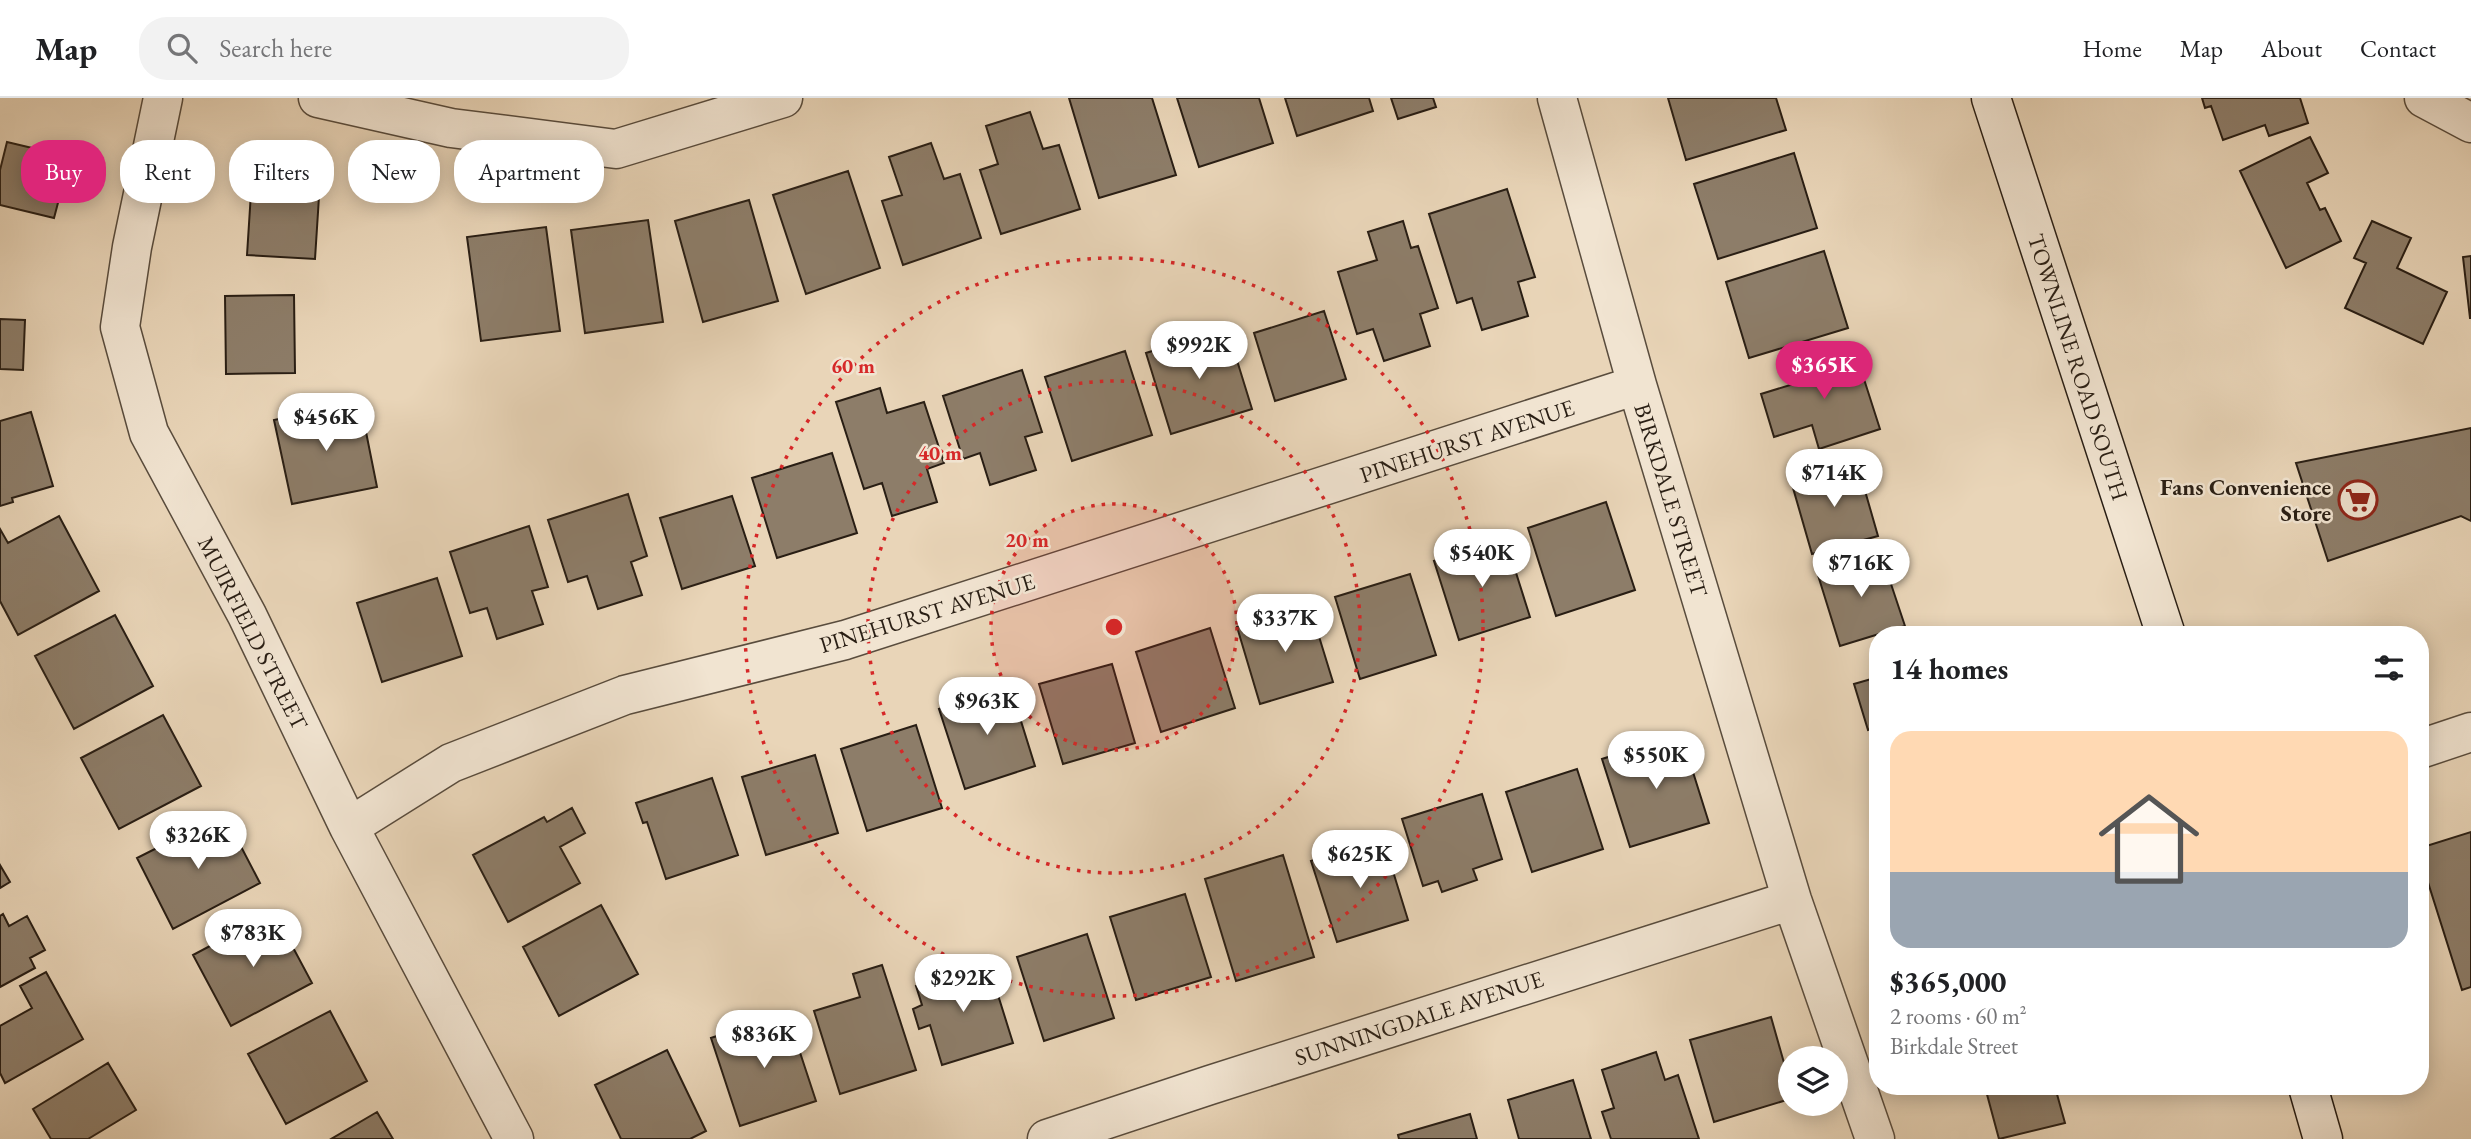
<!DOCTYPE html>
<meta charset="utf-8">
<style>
body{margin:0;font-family:"EB Garamond",serif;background:#f2f2f2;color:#202124;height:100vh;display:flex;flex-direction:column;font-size:26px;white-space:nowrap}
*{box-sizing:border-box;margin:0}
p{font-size:23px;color:#757577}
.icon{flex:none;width:38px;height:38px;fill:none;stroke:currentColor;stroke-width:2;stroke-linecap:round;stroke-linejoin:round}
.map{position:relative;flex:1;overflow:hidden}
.sheet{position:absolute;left:1869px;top:528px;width:560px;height:469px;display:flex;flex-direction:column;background:#fff;border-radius:28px;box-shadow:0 4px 18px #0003}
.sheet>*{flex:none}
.top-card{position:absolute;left:21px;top:42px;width:665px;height:63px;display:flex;gap:14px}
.fabs{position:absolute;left:1778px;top:948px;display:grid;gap:14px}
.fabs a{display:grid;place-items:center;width:70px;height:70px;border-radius:50%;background:#fff;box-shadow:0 4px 18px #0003;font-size:35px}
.price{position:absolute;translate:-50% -60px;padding:0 16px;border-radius:24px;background:#fff;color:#222;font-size:23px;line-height:46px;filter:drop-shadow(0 2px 4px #0008)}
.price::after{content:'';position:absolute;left:50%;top:42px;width:21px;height:16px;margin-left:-10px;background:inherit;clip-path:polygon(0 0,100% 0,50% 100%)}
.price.selected{background:#db2777;color:#fff}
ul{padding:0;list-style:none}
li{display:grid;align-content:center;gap:14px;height:371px;padding:0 21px}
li+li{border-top:2px solid #e0e0e0}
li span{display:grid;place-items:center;height:217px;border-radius:21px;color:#555}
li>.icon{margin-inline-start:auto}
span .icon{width:126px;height:126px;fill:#fffc;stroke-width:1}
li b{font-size:30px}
h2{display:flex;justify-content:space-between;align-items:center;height:84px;padding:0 21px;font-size:30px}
.pill{padding:0 24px;border-radius:28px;background:#fff;box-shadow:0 4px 18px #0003;font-size:24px;line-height:63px}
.pill.selected{background:#db2777;color:#fff}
header{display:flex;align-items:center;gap:42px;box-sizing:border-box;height:98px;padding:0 35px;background:#fff;border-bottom:2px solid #e0e0e0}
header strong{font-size:33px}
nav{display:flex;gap:38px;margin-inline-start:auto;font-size:24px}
.search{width:490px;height:63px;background:#f2f2f2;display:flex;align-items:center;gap:18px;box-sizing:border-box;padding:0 24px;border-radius:28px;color:#757577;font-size:26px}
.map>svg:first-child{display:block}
.building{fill:#8d7d69;stroke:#291e14;stroke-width:2}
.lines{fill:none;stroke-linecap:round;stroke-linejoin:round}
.street-casing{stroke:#594c3d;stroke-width:41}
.secondary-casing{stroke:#291e14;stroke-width:41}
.street{stroke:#f1e4d1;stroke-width:38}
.secondary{stroke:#f1e4d1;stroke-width:38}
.ring{fill:none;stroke:#d62828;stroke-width:3.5;stroke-dasharray:3.5 7}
.labels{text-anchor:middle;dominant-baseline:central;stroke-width:5;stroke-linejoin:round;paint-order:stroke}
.street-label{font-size:23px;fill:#291e14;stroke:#f1e4d1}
.poi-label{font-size:23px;font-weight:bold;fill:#291e14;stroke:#f1e4d1;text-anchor:end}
.centre{fill:#d62828;stroke:#f1e4d1;stroke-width:3.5}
.ring-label{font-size:21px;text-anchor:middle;font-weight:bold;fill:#d62828;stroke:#f1e4d1;stroke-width:5;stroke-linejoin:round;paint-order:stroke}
</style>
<header>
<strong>Map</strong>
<div class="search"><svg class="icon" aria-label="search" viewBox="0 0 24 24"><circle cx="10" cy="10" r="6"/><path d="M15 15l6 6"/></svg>Search here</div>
<nav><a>Home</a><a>Map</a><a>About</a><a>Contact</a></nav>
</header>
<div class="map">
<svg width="2471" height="1041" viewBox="0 0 2471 1041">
<rect width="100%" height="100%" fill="#e9d5b8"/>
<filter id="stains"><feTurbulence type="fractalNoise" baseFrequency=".00286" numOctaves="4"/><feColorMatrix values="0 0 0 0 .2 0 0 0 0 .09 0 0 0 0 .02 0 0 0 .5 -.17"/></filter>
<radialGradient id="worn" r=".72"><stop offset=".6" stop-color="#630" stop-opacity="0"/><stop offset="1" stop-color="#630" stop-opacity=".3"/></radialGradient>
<path class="building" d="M1069,0H1152L1176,77L1099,100Z
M1177,0H1259L1273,45L1199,69Z
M1285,0H1369L1373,13L1297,38Z
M1391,0H1433L1436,9L1398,21Z
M1668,0H1776L1786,32L1686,62Z
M2202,0H2300L2308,25L2269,38L2265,27L2223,42L2211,8L2205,10Z
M1030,14L1043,51L1059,47L1080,111L1001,136L980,72L998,66L986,28Z
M2310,39L2328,75L2307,85L2320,112L2325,110L2341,143L2286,170L2240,73Z
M7,44L70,59L54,120L0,107V72Z
M931,45L944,81L960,76L981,140L903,167L882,103L902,97L889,59Z
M1794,55L1817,130L1718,161L1694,86Z
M848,73L880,170L806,196L773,97Z
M252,79L320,83L315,161L247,157Z
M1507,91L1535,179L1518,184L1528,218L1482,232L1472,200L1457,205L1429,116Z
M749,102L778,203L703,224L675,123Z
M648,122L663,224L585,235L571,132Z
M1403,123L1411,150L1418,148L1438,210L1420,216L1430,248L1384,263L1373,231L1357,236L1338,174L1377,162L1368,134Z
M2372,123L2411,140L2397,170L2447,194L2423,246L2345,210L2366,165L2354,160Z
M546,129L560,233L481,243L467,139Z
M1824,153L1848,230L1749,260L1726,184Z
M2471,158V220H2470L2463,159Z
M294,197L295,275L226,276L225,198Z
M1324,213L1346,281L1275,303L1254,235Z
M0,221L25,222L23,272L0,271Z
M1227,230L1252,311L1171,336L1146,255Z
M1854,250L1880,331L1819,351L1812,327L1774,339L1761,296L1800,284L1795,270Z
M1125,253L1152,337L1072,363L1045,279Z
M1022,272L1042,334L1025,339L1036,372L990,387L980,355L963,361L943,298Z
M880,290L887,315L924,304L944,365L927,371L937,404L892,418L882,385L864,391L836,304Z
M360,304L377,389L292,406L274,322Z
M31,314L53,388L12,400L13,404L0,408V323Z
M2471,330V423L2461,418L2328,463L2296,365Z
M832,355L857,435L777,460L752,380Z
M1857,365L1878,438L1812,456L1791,383Z
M628,396L647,458L631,464L642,497L598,511L587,478L568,484L548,422Z
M732,398L755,468L682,491L660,420Z
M1606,404L1635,492L1556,518L1528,430Z
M59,418L99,493L18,537L0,503V431L8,445Z
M529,428L548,489L532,493L543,526L497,541L487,510L470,515L450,454Z
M1505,440L1530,519L1459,542L1434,463Z
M1880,453L1905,528L1840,548L1817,474Z
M1410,476L1436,557L1360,581L1335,499Z
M437,480L462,558L382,584L357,505Z
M1309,506L1333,584L1260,606L1237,529Z
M115,517L153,588L74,631L35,558Z
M1210,530L1235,610L1161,634L1136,554Z
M1112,566L1135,645L1063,666L1039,586Z
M1878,579V629L1868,632L1854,586Z
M1010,588L1035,668L965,691L939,611Z
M163,617L201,688L119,731L81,660Z
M916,627L942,710L867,733L841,651Z
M1681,636L1709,725L1630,749L1602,661Z
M815,657L838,735L766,757L742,679Z
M1577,671L1603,751L1532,774L1506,694Z
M712,680L738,757L666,781L647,724L643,725L636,705Z
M1482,696L1502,761L1473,771L1477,782L1442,794L1438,783L1423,788L1402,721Z
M572,710L585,735L560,749L580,785L508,824L473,757L544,719L547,724Z
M224,716L260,785L173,831L137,760Z
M2471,734V889L2462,892L2420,759V750Z
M1383,741L1408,822L1337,844L1311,763Z
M1283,757L1314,859L1236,883L1205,781Z
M0,767L10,784L0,790Z
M1185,796L1211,879L1136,902L1110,819Z
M601,807L638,876L559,918L523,849Z
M274,814L312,885L231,928L193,857Z
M3,816L9,828L27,818L45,852L30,860L35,870L0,889V818Z
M1087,836L1114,920L1044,943L1017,859Z
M988,865L1013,945L942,967L930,927L919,931L913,911L922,907L916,888Z
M882,867L916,972L840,996L814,913L860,899L853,876Z
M46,874L83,941L5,985L0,975V928L32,910L20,888Z
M330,913L367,983L286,1026L248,956Z
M787,915L816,1003L740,1028L711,940Z
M1771,919L1790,986V1001L1714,1024L1690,942Z
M667,952L706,1033L690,1041H621L595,987Z
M1656,954L1665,982L1678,977L1699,1041H1611L1602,1014L1614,1010L1602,972Z
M108,965L136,1012L88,1041H51L33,1011Z
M1573,982L1591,1041H1519L1508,1002Z
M1985,989H2055L2065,1025L1999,1041Z
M377,1014L393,1041H331Z
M1470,1016L1477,1041H1399L1398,1037Z"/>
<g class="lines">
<g class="street-casing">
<path id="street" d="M163,0L132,149L120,229L149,335L247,517L349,729L514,1041
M318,0L451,30L616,51L783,0
M1557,0L1637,287L1792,802L1875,1041
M2424,0L2471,25
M2420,651L2471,634
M349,729L451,665L625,597L845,542L1637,287
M1047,1041L1210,987L1792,802"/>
</g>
<g class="secondary-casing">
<path id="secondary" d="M1991,0L2166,537
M2308,989L2323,1041"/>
</g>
<use href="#street" class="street"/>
<use href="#secondary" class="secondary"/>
</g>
<circle cx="1114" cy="529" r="123" fill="#d62828" fill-opacity=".12"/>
<g class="ring">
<circle cx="1114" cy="529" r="123"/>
<circle cx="1114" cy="529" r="246"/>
<circle cx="1114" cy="529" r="369"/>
</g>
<defs>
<g id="supermarket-ring" transform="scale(2.0125)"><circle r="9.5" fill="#f1e4d1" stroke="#8f2418" stroke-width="1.5"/><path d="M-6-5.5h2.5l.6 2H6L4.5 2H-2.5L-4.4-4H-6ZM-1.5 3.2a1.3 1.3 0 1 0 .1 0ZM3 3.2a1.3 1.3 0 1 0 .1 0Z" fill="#8f2418"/></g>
</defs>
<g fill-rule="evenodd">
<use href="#supermarket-ring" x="2358" y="402"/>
</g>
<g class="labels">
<g class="street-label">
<text transform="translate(2078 269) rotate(72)">TOWNLINE ROAD SOUTH</text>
<text transform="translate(1467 343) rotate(-18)">PINEHURST AVENUE</text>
<text transform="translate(1671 402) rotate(73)">BIRKDALE STREET</text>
<text transform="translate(927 515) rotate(-17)">PINEHURST AVENUE</text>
<text transform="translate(253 535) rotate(63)">MUIRFIELD STREET</text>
<text transform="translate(1419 920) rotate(-18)">SUNNINGDALE AVENUE</text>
</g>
<g class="poi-label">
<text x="2331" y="389">Fans Convenience<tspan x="2331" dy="26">Store</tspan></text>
</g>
</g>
<circle cx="1114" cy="529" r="10" class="centre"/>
<g class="ring-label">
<text x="853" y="275">60 m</text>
<text x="940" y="362">40 m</text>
<text x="1027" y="449">20 m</text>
</g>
<rect width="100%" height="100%" filter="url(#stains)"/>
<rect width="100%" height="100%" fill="url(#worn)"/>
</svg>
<div class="fabs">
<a><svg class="icon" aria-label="layers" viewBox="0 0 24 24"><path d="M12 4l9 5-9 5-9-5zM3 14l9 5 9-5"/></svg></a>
</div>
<b class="price" style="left:1199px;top:283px">$992K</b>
<b class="price selected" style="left:1824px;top:303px">$365K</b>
<b class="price" style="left:326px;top:355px">$456K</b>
<b class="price" style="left:1834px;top:411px">$714K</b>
<b class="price" style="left:1482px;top:491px">$540K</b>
<b class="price" style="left:1861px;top:501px">$716K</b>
<b class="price" style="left:1285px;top:556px">$337K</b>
<b class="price" style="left:987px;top:639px">$963K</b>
<b class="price" style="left:1656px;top:693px">$550K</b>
<b class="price" style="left:198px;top:773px">$326K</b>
<b class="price" style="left:1360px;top:792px">$625K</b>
<b class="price" style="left:253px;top:871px">$783K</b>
<b class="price" style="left:963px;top:916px">$292K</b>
<b class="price" style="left:764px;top:972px">$836K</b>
<div class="top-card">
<a class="pill selected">Buy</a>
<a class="pill">Rent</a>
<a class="pill">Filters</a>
<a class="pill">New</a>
<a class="pill">Apartment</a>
</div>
<section class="sheet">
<h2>14 homes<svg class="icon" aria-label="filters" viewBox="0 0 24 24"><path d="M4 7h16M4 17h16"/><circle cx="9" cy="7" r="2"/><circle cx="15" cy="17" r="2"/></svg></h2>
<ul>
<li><span style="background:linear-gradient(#ffd9b3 65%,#9aa5b1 0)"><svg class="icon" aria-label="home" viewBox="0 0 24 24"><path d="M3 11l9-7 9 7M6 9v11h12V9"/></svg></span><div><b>$365,000</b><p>2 rooms · 60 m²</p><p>Birkdale Street</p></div></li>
</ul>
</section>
</div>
